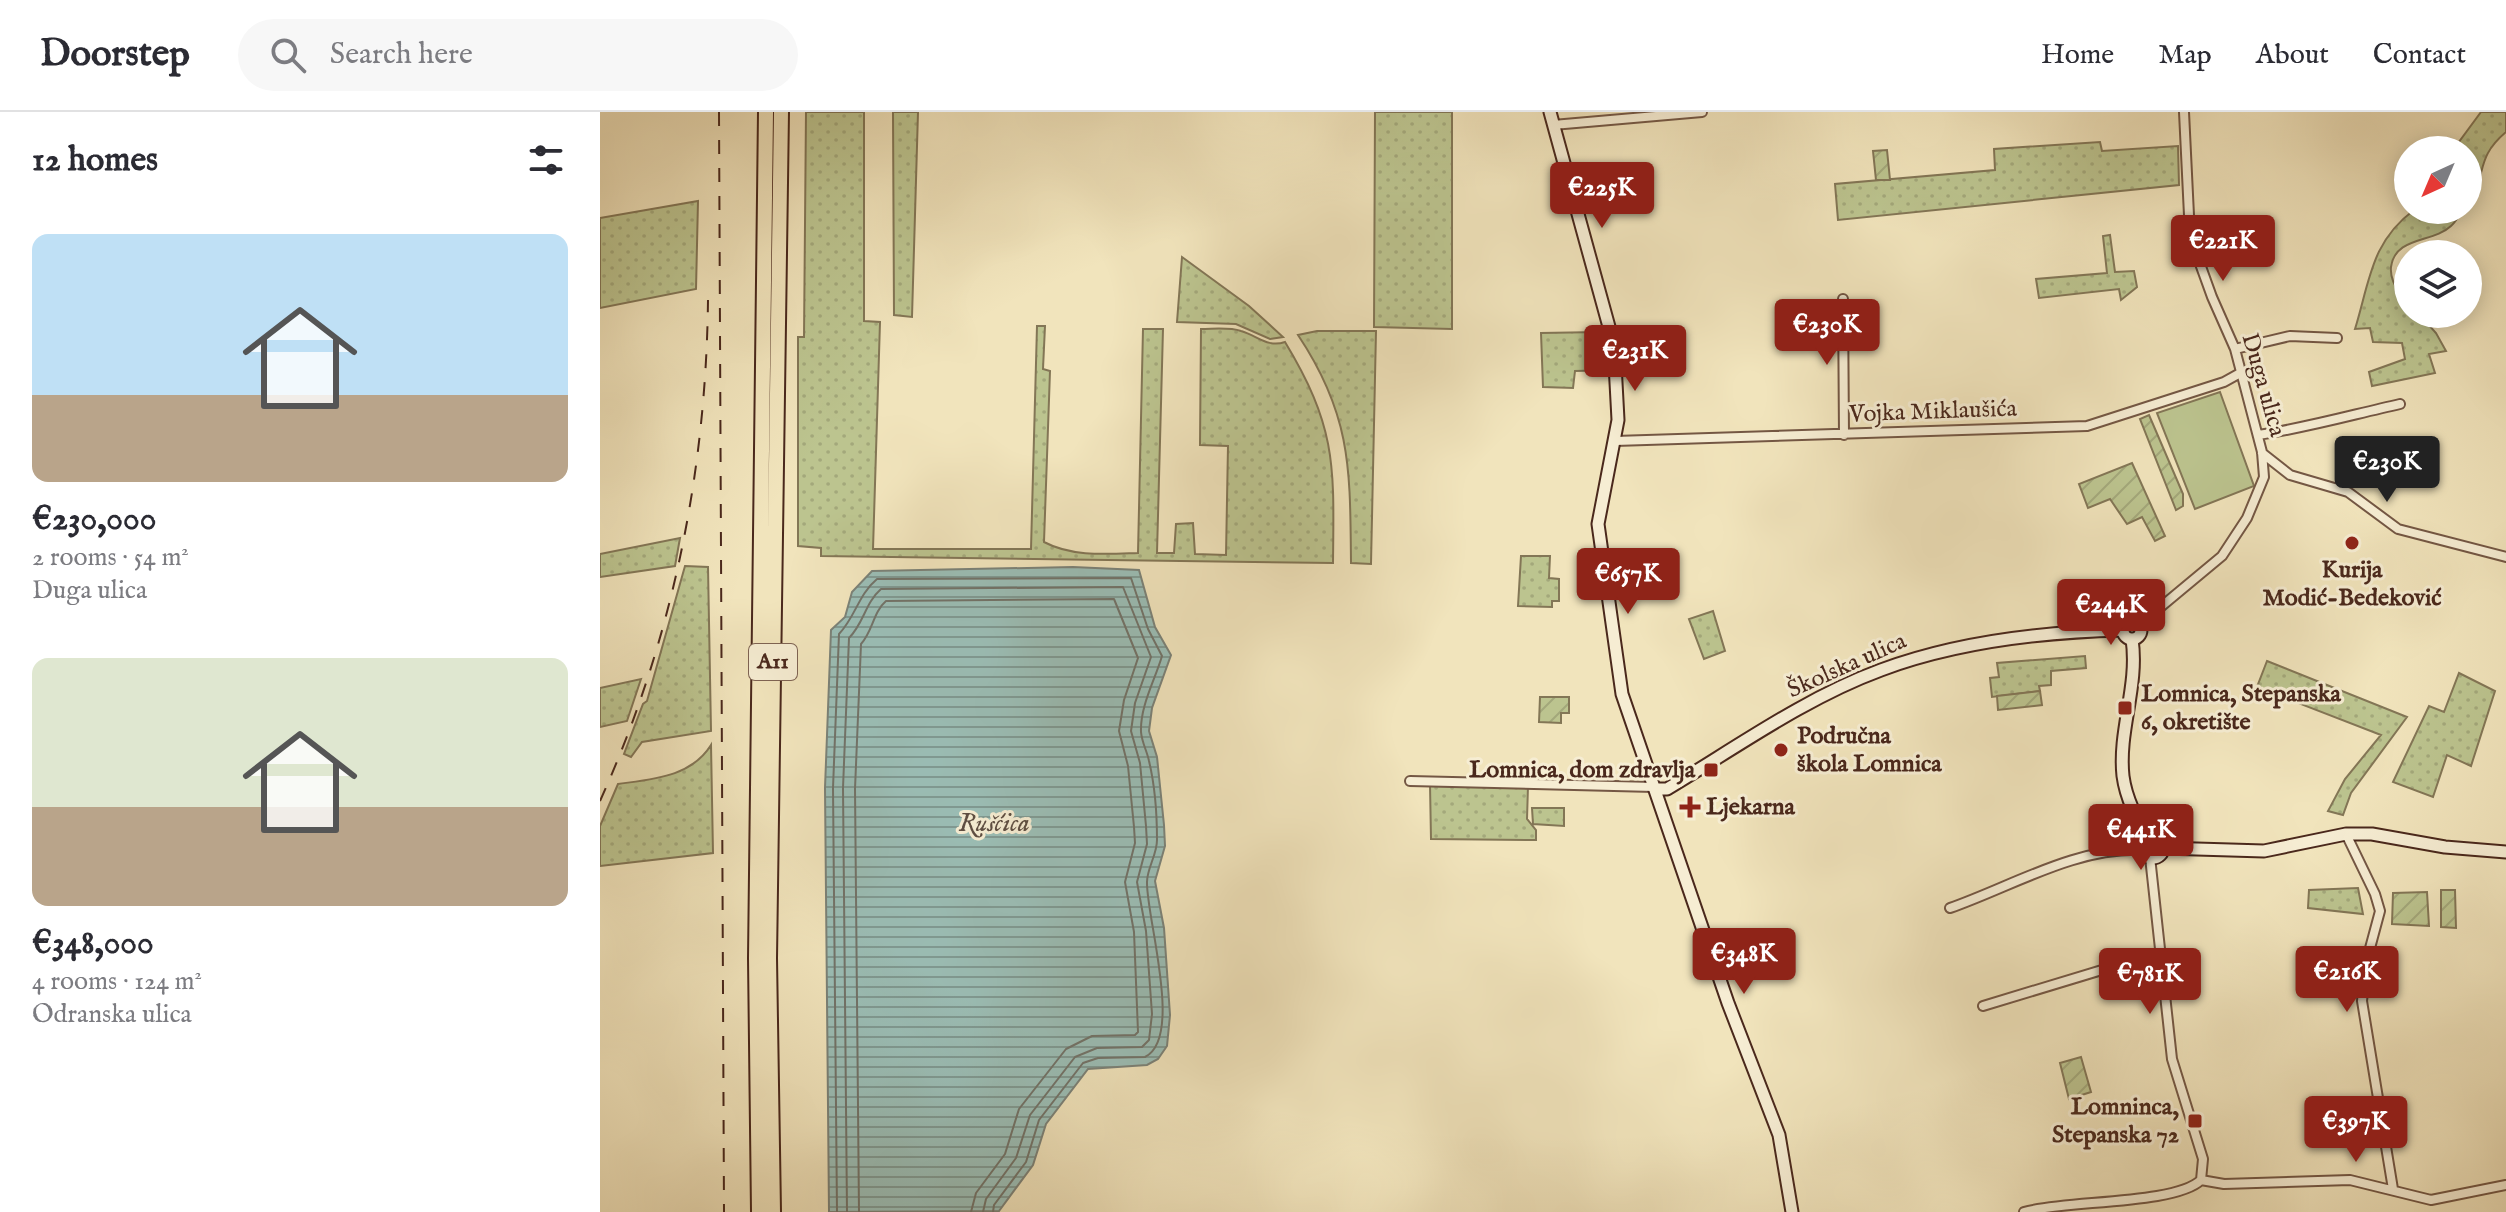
<!DOCTYPE html>
<meta charset="utf-8">
<style>
body{margin:0;font-family:"IM FELL English",serif;background:#f7f7f7;color:#2b2b33;height:100vh;display:flex;flex-direction:column;font-size:30px;white-space:nowrap}
*{box-sizing:border-box;margin:0}
p{font-size:26px;color:#7c7c81}
.icon{flex:none;width:44px;height:44px;fill:none;stroke:currentColor;stroke-width:2;stroke-linecap:round;stroke-linejoin:round}
.map{position:relative;flex:1;overflow:hidden}
.panel{display:flex;flex-direction:column;background:#fff;width:600px}
.panel>*{flex:none}
.needle{width:52px;rotate:224deg}
.controls{position:absolute;left:1794px;top:24px;display:grid;gap:16px}
.controls a{display:grid;place-items:center;width:88px;height:88px;border-radius:50%;background:#fff;box-shadow:0 4px 20px #0003;font-size:40px}
.price{position:absolute;translate:-50% -68px;padding:0 18px;border-radius:8px;background:#8f2418;color:#fff;font-size:26px;line-height:52px;filter:drop-shadow(0 2px 4px #0008)}
.price::after{content:'';position:absolute;left:50%;top:48px;width:24px;height:18px;margin-left:-12px;background:inherit;clip-path:polygon(0 0,100% 0,50% 100%)}
.price.on{background:#222;color:#fff}
ul{padding:0;list-style:none}
li{display:grid;align-content:center;gap:16px;height:424px;padding:0 32px}
li span{display:grid;place-items:center;height:248px;border-radius:16px;color:#555}
li>.icon{margin-inline-start:auto}
span .icon{width:144px;height:144px;fill:#fffc;stroke-width:1}
li b{font-size:34px}
h2{display:flex;justify-content:space-between;align-items:center;height:96px;padding:0 32px;font-size:34px}
header{display:flex;align-items:center;gap:48px;box-sizing:border-box;height:112px;padding:0 40px;background:#fff;border-bottom:2px solid #e1e1e2}
header strong{font-size:38px}
nav{display:flex;gap:44px;margin-inline-start:auto;font-size:28px}
.search{width:560px;height:72px;background:#f7f7f7;display:flex;align-items:center;gap:20px;box-sizing:border-box;padding:0 28px;border-radius:44px;color:#7c7c81;font-size:30px}
main{display:flex;flex:1;min-height:0}
.map>svg:first-child{display:block}
.grass{fill:url(#grass-dots);stroke:#837656;stroke-width:2}
.garden{fill:url(#garden-furrows);stroke:#837656;stroke-width:2}
.pitch{fill:#bcc48f;stroke:#837656;stroke-width:2}
.water{fill:url(#water-rules);stroke:#7b8278;stroke-width:2}
.lines{fill:none;stroke-linecap:round;stroke-linejoin:round}
.shore{stroke:#727369;stroke-width:2}
.street-casing{stroke:#745744;stroke-width:12}
.secondary-casing{stroke:#4a281c;stroke-width:15}
.highway-casing{stroke:#4a281c;stroke-width:18}
.street{stroke:#f6edd3;stroke-width:8}
.secondary{stroke:#f6edd3;stroke-width:11}
.highway{stroke:#f1e4bc;stroke-width:14}
.rail{stroke:#4a281c;stroke-width:2;stroke-dasharray:14 14;stroke-linecap:butt}
.poi-dot{fill:#8f2418;stroke:#f6edd3;stroke-width:3}
.labels{text-anchor:middle;dominant-baseline:central;stroke-width:6;stroke-linejoin:round;paint-order:stroke}
.shield{fill:#f6edd3;stroke:#7e6353;stroke-width:2}
.shield-label{font-size:22px;font-weight:bold;fill:#4a281c}
.street-label{font-size:24px;fill:#4a281c;stroke:#f6edd3}
.poi-label{font-size:24px;font-weight:bold;fill:#4a281c;stroke:#f6edd3;text-anchor:start}
.water-label{font-size:26px;font-style:italic;fill:#5e4e42;stroke:#f6edd3}
</style>
<header>
<strong>Doorstep</strong>
<div class="search"><svg class="icon" aria-label="search" viewBox="0 0 24 24"><circle cx="10" cy="10" r="6"/><path d="M15 15l6 6"/></svg>Search here</div>
<nav><a>Home</a><a>Map</a><a>About</a><a>Contact</a></nav>
</header>
<main>
<section class="panel">
<h2>12 homes<svg class="icon" aria-label="filters" viewBox="0 0 24 24"><path d="M4 7h16M4 17h16"/><circle cx="9" cy="7" r="2"/><circle cx="15" cy="17" r="2"/></svg></h2>
<ul>
<li><span style="background:linear-gradient(#bfe0f5 65%,#b9a48a 0)"><svg class="icon" aria-label="home" viewBox="0 0 24 24"><path d="M3 11l9-7 9 7M6 9v11h12V9"/></svg></span><div><b>€230,000</b><p>2 rooms · 54 m²</p><p>Duga ulica</p></div></li>
<li><span style="background:linear-gradient(#dfe7d0 60%,#b9a48a 0)"><svg class="icon" aria-label="home" viewBox="0 0 24 24"><path d="M3 11l9-7 9 7M6 9v11h12V9"/></svg></span><div><b>€348,000</b><p>4 rooms · 124 m²</p><p>Odranska ulica</p></div></li>
</ul>
</section>
<div class="map">
<svg width="1906" height="1100" viewBox="0 0 1906 1100">
<defs>
<pattern id="grass-dots" width="8" height="8" patternUnits="userSpaceOnUse" patternTransform="scale(2)"><rect width="8" height="8" fill="#bcc48f"/><path d="M2 2h.1M6 6h.1" fill="none" stroke="#a3a87b" stroke-width="1.8" stroke-linecap="round"/></pattern>
<pattern id="garden-furrows" width="10" height="10" patternUnits="userSpaceOnUse" patternTransform="scale(2)"><rect width="10" height="10" fill="#bcc48f"/><path d="M-1 1l2-2M0 10L10 0M9 11l2-2" fill="none" stroke="#a3a87b"/></pattern>
<pattern id="water-rules" width="6" height="5" patternUnits="userSpaceOnUse" patternTransform="scale(2)"><rect width="6" height="5" fill="#9bbeb6"/><path d="M0 2.5h6" fill="none" stroke="#809a93"/></pattern>
</defs>
<rect width="100%" height="100%" fill="#f1e4bc"/>
<filter id="stains"><feTurbulence type="fractalNoise" baseFrequency=".0025" numOctaves="4"/><feColorMatrix values="0 0 0 0 .2 0 0 0 0 .09 0 0 0 0 .02 0 0 0 .5 -.17"/></filter>
<radialGradient id="worn" r=".72"><stop offset=".6" stop-color="#630" stop-opacity="0"/><stop offset="1" stop-color="#630" stop-opacity=".3"/></radialGradient>
<path class="grass" d="M206,0H264V209L280,210L273,437H431L437,214H445L443,257L450,259L444,430C472,445 507,442 538,441L543,217H563L557,441H574L576,412L593,411L595,442L626,443L628,334L600,333L601,217C614,217 629,215 641,219C658,224 668,236 685,230C737,316 734,354 733,451L221,444V436L198,434V225H204Z
M293,0H318L312,205L294,203Z
M775,0H852V217L774,215Z
M1881,0H1906V20C1874,47 1888,63 1868,91V38H1853Z
M1500,30L1502,39L1578,34L1579,73L1238,108L1235,72L1395,58L1394,37Z
M98,89L96,177L0,196V106Z
M1814,98H1863C1859,103 1856,110 1851,114C1833,131 1795,124 1791,155C1789,175 1808,185 1808,202H1819L1836,221L1846,239L1829,242L1835,261L1772,274L1769,260L1805,247L1802,231L1773,230L1770,216L1755,217C1770,168 1771,130 1814,98Z
M1510,123L1515,160L1534,159L1537,175L1521,188L1519,177L1439,186L1436,167L1507,161L1503,124Z
M582,145L649,194L683,225L670,227L636,212L577,210Z
M717,219H776L771,452L751,451C750,358 752,304 698,223Z
M1000,220L1009,226L1013,258L975,259L973,276L943,275L941,221Z
M80,426L75,454L0,465V442Z
M921,444H950L949,466L959,467V489H952V495L918,494Z
M85,454L108,455L111,619L42,630L31,645L24,642L43,592L47,589Z
M1113,499L1125,539L1104,547L1089,507Z
M1485,544L1486,556L1451,559V573L1439,574L1440,579L1392,585L1390,566L1399,565L1397,551Z
M1667,549L1807,605L1751,681L1743,703L1728,699L1745,667L1781,623L1657,575Z
M1859,561L1895,579L1871,654L1847,643L1833,685L1793,670L1829,594L1844,600Z
M41,567L27,609L0,615V576Z
M111,633L113,741L0,754V714L18,672C53,667 91,665 111,633Z
M830,673L928,674L927,707L936,718V728L831,727Z
M932,696H964V714L933,712Z
M1758,776L1763,802L1708,796L1709,778Z"/>
<path class="garden" d="M1287,38L1290,68H1276L1273,39Z
M1549,303L1583,382V394L1576,398L1540,307Z
M1532,351L1565,424L1555,429L1542,405L1527,412L1510,387L1488,396L1479,372Z
M1440,579L1442,593L1398,598L1397,584Z
M940,585H969V601H961V611L939,610Z
M1841,778H1855L1856,816L1841,815Z
M1827,780L1829,814L1792,812L1793,781Z
M1481,945L1491,980L1469,987L1460,951Z"/>
<path class="pitch" d="M1620,280L1654,374L1595,397L1557,301Z"/>
<path class="water" d="M473,455L539,458L555,515L571,543L552,596L549,619L557,645L564,713L565,734L555,769L564,816L570,903L567,934L558,947L547,953L488,957L446,1012L433,1053L399,1099L229,1100L225,676L231,518L245,505L252,480L272,459Z"/>
<g class="lines">
<path class="shore" d="M237,1100L233,676L239,522C256,504 258,483 277,467L531,466L548,517L562,544C555,568 540,594 541,620C542,631 547,639 549,649C555,674 557,703 557,728C557,743 547,756 547,770C546,805 584,926 545,945L498,946L483,951L439,1008L426,1050L394,1093L393,1100
M247,1100L243,676L249,526C264,511 265,491 281,477L523,475L551,545L535,591L531,619L540,651L546,714L547,732L537,770L546,819L552,902L549,928L542,935L497,936L475,945L430,1003L416,1046L386,1087L383,1100
M259,1100L255,677L261,532C273,519 273,500 286,489L514,487L538,546L524,588L519,619L528,654L534,715L535,731L525,770L534,820L538,920L535,923L492,924L466,937L419,997L405,1042L376,1081L371,1100"/>
<g class="street-casing">
<path id="street" d="M953,13L1102,0
M1243,187L1244,323
M1635,237L1690,224L1737,226
M1658,323C1706,316 1751,303 1800,292
M1015,329L1487,314L1624,270L1642,260
M1662,341L1690,363L1748,380L1798,417L1906,445
M1539,513L1622,444L1647,406L1664,365L1662,340L1635,237L1612,185L1590,124L1584,0
M810,669L1054,675
M1746,722L1775,782L1780,799L1766,851L1762,889L1793,1077
M1550,745L1572,947L1603,1047L1601,1068
M1350,796C1413,774 1475,735 1543,738
M1383,894L1558,841
M1424,1100C1464,1088 1575,1093 1601,1068L1624,1072L1750,1068L1831,1088L1906,1073"/>
</g>
<g class="secondary-casing">
<path id="secondary" d="M950,0L1014,233L1018,308L998,412L1022,582L1128,891L1179,1023L1192,1100
M1523 518a9 9 0 1 1 18 0a9 9 0 1 1-18 0Z
M1532,527C1539,574 1518,618 1523,664C1526,687 1537,707 1548,727
M1055,677H1067C1137,635 1205,586 1281,558C1356,530 1443,520 1523,518
M1543 736a10 10 0 1 1 20 0a10 10 0 1 1-20 0Z
M1563,736L1664,739L1746,722H1772L1845,735L1906,740"/>
</g>
<g class="highway-casing">
<path id="highway" d="M159,1100L156,846L166,0
M173,1100L169,846L181,0"/>
</g>
<use href="#street" class="street"/>
<use href="#secondary" class="secondary"/>
<use href="#highway" class="highway"/>
<path class="rail" d="M119,0L124,1100
M0,689C72,530 106,362 108,188"/>
</g>
<g class="poi-dot">
<circle cx="1752" cy="431" r="8"/>
<rect x="1517" y="588" width="16" height="16" rx="4"/>
<circle cx="1181" cy="638" r="8"/>
<rect x="1103" y="650" width="16" height="16" rx="4"/>
<path d="M1086 683h8v8h8v8h-8v8h-8v-8h-8v-8h8z"/>
<rect x="1587" y="1001" width="16" height="16" rx="4"/>
</g>
<g class="labels">
<rect class="shield" x="149" y="532" width="48" height="36" rx="6"/>
<g class="shield-label">
<text x="173" y="550">A11</text>
</g>
<g class="street-label">
<text transform="translate(1663 273) rotate(74)">Duga ulica</text>
<text transform="translate(1333 300) rotate(-2)">Vojka Miklaušića</text>
<text transform="translate(1247 554) rotate(-24)">Školska ulica</text>
</g>
<g class="poi-label">
<text x="1752" y="458" text-anchor="middle">Kurija<tspan x="1752" dy="28">Modić-Bedeković</tspan></text>
<text x="1541" y="582">Lomnica, Stepanska<tspan x="1541" dy="28">6, okretište</tspan></text>
<text x="1197" y="624">Područna<tspan x="1197" dy="28">škola Lomnica</tspan></text>
<text x="1095" y="658" text-anchor="end">Lomnica, dom zdravlja</text>
<text x="1106" y="695">Ljekarna</text>
<text x="1579" y="995" text-anchor="end">Lomninca,<tspan x="1579" dy="28">Stepanska 72</tspan></text>
</g>
<g class="water-label">
<text x="394" y="711">Rušćica</text>
</g>
</g>
<rect width="100%" height="100%" filter="url(#stains)"/>
<rect width="100%" height="100%" fill="url(#worn)"/>
</svg>
<div class="controls">
<a><svg class="needle" viewBox="-14 -14 28 28"><path d="M0-13l5 13h-10z" fill="#e53935"/><path d="M0 13l5-13h-10z" fill="#7c7c81"/></svg></a>
<a><svg class="icon" aria-label="layers" viewBox="0 0 24 24"><path d="M12 4l9 5-9 5-9-5zM3 14l9 5 9-5"/></svg></a>
</div>
<b class="price" style="left:1002px;top:118px">€225K</b>
<b class="price" style="left:1623px;top:171px">€221K</b>
<b class="price" style="left:1227px;top:255px">€230K</b>
<b class="price" style="left:1035px;top:281px">€231K</b>
<b class="price on" style="left:1787px;top:392px">€230K</b>
<b class="price" style="left:1028px;top:504px">€657K</b>
<b class="price" style="left:1511px;top:535px">€244K</b>
<b class="price" style="left:1541px;top:760px">€441K</b>
<b class="price" style="left:1144px;top:884px">€348K</b>
<b class="price" style="left:1747px;top:902px">€216K</b>
<b class="price" style="left:1550px;top:904px">€781K</b>
<b class="price" style="left:1756px;top:1052px">€397K</b>
</div>
</main>
